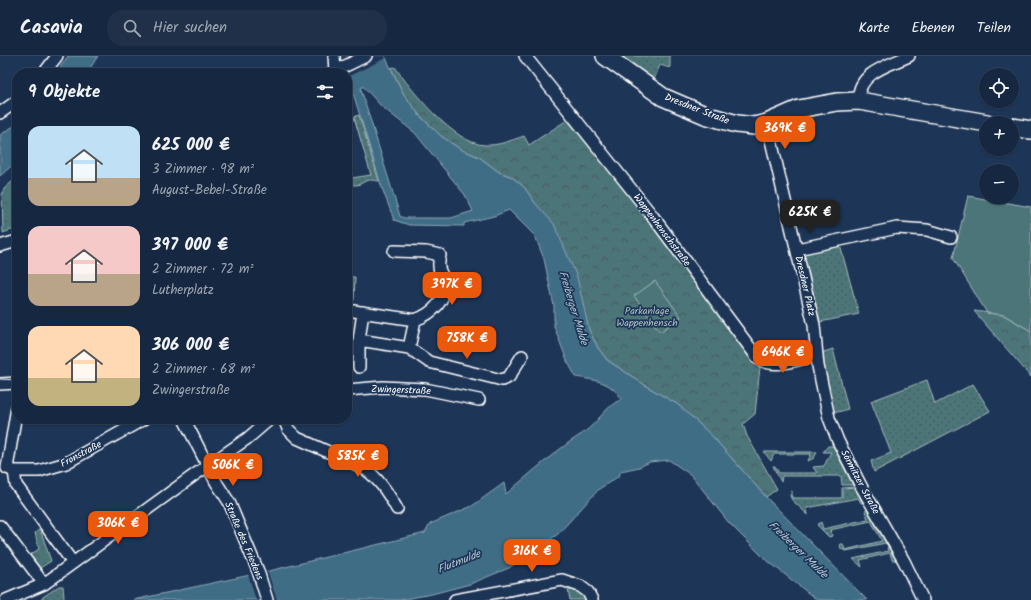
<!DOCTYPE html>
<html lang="de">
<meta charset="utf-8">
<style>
body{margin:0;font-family:Kalam,sans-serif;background:#1f3048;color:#f1f3f6;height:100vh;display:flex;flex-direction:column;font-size:15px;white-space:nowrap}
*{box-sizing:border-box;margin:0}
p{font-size:13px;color:#9ea6b1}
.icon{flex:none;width:22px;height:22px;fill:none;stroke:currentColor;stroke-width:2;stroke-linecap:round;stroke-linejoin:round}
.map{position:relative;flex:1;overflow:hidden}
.side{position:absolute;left:12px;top:12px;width:340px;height:356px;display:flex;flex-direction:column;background:#162841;border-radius:16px;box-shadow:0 1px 3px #0004,0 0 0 1px #35445a}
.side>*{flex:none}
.tools{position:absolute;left:979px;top:12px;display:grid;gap:8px}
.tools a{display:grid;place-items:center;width:40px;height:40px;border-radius:50%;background:#162841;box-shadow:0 1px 3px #0004,0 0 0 1px #35445a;font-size:20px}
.price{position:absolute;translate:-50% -34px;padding:0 9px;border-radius:8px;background:#ea580c;color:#fff;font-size:13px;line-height:26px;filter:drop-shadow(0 1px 2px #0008)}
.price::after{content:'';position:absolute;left:50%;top:24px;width:12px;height:9px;margin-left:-6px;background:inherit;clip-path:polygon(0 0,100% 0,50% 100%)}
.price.current{background:#222;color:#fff}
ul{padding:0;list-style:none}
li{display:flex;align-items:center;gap:12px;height:100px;padding:0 16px}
li span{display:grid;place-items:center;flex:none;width:112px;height:80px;border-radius:12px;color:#555}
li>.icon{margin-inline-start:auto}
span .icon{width:48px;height:48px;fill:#fffc;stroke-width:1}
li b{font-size:17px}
h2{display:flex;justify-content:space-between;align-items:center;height:48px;padding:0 16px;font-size:17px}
header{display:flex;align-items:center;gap:24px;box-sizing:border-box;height:56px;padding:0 20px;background:#162841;border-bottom:1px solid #35445a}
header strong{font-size:19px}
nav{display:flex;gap:22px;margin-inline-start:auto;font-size:14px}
.search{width:280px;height:36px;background:#1f3048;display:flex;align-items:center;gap:10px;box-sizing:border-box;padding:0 14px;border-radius:16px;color:#9ea6b1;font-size:15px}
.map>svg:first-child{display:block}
.grass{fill:url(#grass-dots);stroke:#a5babc}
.forest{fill:url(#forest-crowns);stroke:#a5babc}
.garden{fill:#4b7478;stroke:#a5babc}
.water{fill:#416d86;stroke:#8da7b6;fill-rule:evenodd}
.pier{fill:#1d3557}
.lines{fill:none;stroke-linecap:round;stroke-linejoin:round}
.street-casing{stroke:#fff;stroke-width:14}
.primary-casing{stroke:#fff;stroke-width:20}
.street{stroke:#1d3557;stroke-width:11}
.primary{stroke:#1d3557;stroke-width:17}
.tram{stroke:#fff;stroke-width:1}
.labels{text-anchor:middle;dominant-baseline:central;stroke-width:3.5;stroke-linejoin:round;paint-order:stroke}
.street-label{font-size:10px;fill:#fff;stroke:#1d3557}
.park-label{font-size:10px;fill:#aec0c2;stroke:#1d3557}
.water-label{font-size:11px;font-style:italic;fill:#b3c5cf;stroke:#1d3557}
</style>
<header>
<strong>Casavia</strong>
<div class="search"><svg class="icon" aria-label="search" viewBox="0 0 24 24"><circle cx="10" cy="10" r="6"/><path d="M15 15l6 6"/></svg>Hier suchen</div>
<nav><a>Karte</a><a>Ebenen</a><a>Teilen</a></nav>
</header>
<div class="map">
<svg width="1031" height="544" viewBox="0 0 1031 544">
<defs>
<pattern id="grass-dots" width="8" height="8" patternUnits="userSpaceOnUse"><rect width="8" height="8" fill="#4b7478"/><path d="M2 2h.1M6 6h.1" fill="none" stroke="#4c5c5e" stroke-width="1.8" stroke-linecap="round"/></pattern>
<pattern id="forest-crowns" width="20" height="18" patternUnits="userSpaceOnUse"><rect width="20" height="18" fill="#4b7478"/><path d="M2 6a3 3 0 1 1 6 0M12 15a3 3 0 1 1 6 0" fill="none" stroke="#4c5c5e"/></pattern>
</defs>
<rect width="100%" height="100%" fill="#1d3557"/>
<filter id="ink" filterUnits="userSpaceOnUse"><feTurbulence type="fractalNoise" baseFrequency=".025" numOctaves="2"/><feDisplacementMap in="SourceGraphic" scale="8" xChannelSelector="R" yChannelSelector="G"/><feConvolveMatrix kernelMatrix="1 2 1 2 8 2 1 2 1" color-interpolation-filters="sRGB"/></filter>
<g filter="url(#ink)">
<path class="grass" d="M622,0H670V12L660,9L654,24L622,2Z
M359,59L379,125C376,125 371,123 366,125C361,127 358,131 351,128L348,107H350L352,122L371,119L354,61Z
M840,189L859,258L820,266L804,197Z
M351,221H355L354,244L347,249Z
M833,293L848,353L838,356L833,354L821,300L824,296Z
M927,324L935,348L973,328L990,355L874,416L871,405L891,397L871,345Z
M828,390H833L853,429H842L841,420H782L781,426L773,410H775L779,417H817L813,411L824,410L831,396H823Z
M764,396H817L814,402L808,405L811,398H774L771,405Z
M855,431L863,447H861L858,442L807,452L808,459L792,444L790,440L792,435V442H842V432Z
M868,454L886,487L846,495L841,493L840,488H843L845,494L882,485L871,465L830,474L832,480L829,481L817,469L821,466L823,473L868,463L865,455Z
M889,491L897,506L895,504H892L890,497L860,504L862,511L853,503L888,495L887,492Z
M59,530H63L64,541L63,544H41L43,541Z"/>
<path class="forest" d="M395,11C411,34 454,88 485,89C498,90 512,84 524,80L529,89L567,64L603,104L760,311L755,358L743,368L747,380L777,433L766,441L712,380L677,348L651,333L607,304L598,292L589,274L582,250L535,147L524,131L512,121L499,116L479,101L460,93L441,80L419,59L403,37L391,12Z
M13,125L17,132V172L3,177L2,137L4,133Z
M974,255L1004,259L1031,275V321Z
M40,473L51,505L40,512L30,499L39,493L35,477Z
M568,534C578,533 582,537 588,544H570Z"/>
<path class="garden" d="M968,140L1031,151V275L1004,259L987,257L953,202Z
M655,225L681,261L660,276L634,240Z"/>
<path class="water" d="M68,0H98L87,17H56Z
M337,0H385L403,37L419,59L441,80L460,93L479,101L499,116L512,121L524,131L535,147L554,168L577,221L589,274L598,292L607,304L651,333L677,348L694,363L712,380L766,441L867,544H817L764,502L729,467L691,419L669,404L650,406L639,411L621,415L619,420L599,433L558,478L509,512L470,528L432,538L400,544H133L269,515L425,477L430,468L472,450L504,427L506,438C531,417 556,394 583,377C598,367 605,350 622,343C608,324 597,325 576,321L567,305L554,270V250L544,203L535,180L509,154L494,160L464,167V170L409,169L394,164L382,132L347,17H345ZM362,31H364L381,50L415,77L465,139L473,155L451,162H404L400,160L361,33Z
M17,68V105L0,120V79Z"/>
<path class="pier" d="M341,0H385L386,2L347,21V17H345L338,2Z
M267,514L277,544H256L248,518Z"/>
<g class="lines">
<g class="street-casing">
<path id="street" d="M334,0L335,15
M525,0L651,158L757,301C771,315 799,303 817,299
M44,17L57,0
M331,17L366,0
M859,45C856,17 889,9 909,0
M0,57L17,45
M767,67L814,269L818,310L829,362L838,385L861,430L904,505L923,544
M0,190L17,185
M797,193L897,172L927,174L951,181
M347,254L415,264C432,258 448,244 444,224C443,221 441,218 440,215C438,211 439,204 440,199L426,196L394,195
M363,256L359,284L409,292L429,306L502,324L509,321L522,300
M409,292L415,264
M359,311V284
M0,328L17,327
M347,334L383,331L425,333L479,344
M184,363L216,426L229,446L258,515L267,544
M284,363L288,373L297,382L362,411C378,421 388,437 397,453
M14,415H39L66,407L144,363
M14,415L16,429L73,507
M14,415L7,412L17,351
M0,470L44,528
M6,544L44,528L193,420L248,382L270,363
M455,544L562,524L580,530L588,536L592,544"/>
</g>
<g class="primary-casing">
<path id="primary" d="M605,0L663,41L705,59L737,68L754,70L767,67L799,53L837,46L859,45L987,67
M1012,71L1031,74"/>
</g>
<use href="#street" class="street"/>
<use href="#primary" class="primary"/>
<path class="tram" d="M0,323L17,324"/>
</g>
</g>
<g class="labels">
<g class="street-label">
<text transform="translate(697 53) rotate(21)">Dresdner Straße</text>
<text transform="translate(662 174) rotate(53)">Wappenhenschstraße</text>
<text transform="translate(805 230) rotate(77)">Dresdner Platz</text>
<text transform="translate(401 334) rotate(2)">Zwingerstraße</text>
<text transform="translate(81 398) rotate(-28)">Fronstraße</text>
<text transform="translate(860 426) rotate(62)">Sörmitzer Straße</text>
<text transform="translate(244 485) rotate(67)">Straße des Friedens</text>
</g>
<g class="park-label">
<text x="647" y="255">Parkanlage<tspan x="647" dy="12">Wappenhensch</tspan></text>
</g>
<g class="water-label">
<text transform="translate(573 252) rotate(73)">Freiberger Mulde</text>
<text transform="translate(798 494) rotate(44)">Freiberger Mulde</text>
<text transform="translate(459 506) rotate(-22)">Flutmulde</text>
</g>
</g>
</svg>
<div class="tools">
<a><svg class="icon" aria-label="locate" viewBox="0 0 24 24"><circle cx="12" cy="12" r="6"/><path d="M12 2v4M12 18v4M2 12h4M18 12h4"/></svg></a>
<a>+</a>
<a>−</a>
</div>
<b class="price" style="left:785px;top:94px">369K €</b>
<b class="price current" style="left:810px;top:178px">625K €</b>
<b class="price" style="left:452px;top:250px">397K €</b>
<b class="price" style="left:467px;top:304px">758K €</b>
<b class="price" style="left:783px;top:318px">646K €</b>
<b class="price" style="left:358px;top:422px">585K €</b>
<b class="price" style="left:233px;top:431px">506K €</b>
<b class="price" style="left:118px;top:489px">306K €</b>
<b class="price" style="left:532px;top:517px">316K €</b>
<section class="side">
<h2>9 Objekte<svg class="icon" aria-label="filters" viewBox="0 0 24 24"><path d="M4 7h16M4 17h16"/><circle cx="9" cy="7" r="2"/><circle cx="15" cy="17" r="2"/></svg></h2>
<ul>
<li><span style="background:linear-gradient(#bfe0f5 65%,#b9a48a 0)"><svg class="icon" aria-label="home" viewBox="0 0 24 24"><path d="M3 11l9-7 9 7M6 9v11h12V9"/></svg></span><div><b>625 000 €</b><p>3 Zimmer · 98 m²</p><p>August-Bebel-Straße</p></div></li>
<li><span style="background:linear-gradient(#f6c9c9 60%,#b9a48a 0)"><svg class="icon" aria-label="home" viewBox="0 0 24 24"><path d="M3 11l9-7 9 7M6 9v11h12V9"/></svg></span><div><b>397 000 €</b><p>2 Zimmer · 72 m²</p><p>Lutherplatz</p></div></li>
<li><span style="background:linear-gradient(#ffd9b3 65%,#c2b280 0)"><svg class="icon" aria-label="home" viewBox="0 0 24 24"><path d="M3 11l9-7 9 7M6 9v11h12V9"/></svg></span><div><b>306 000 €</b><p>2 Zimmer · 68 m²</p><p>Zwingerstraße</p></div></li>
</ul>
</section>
</div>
